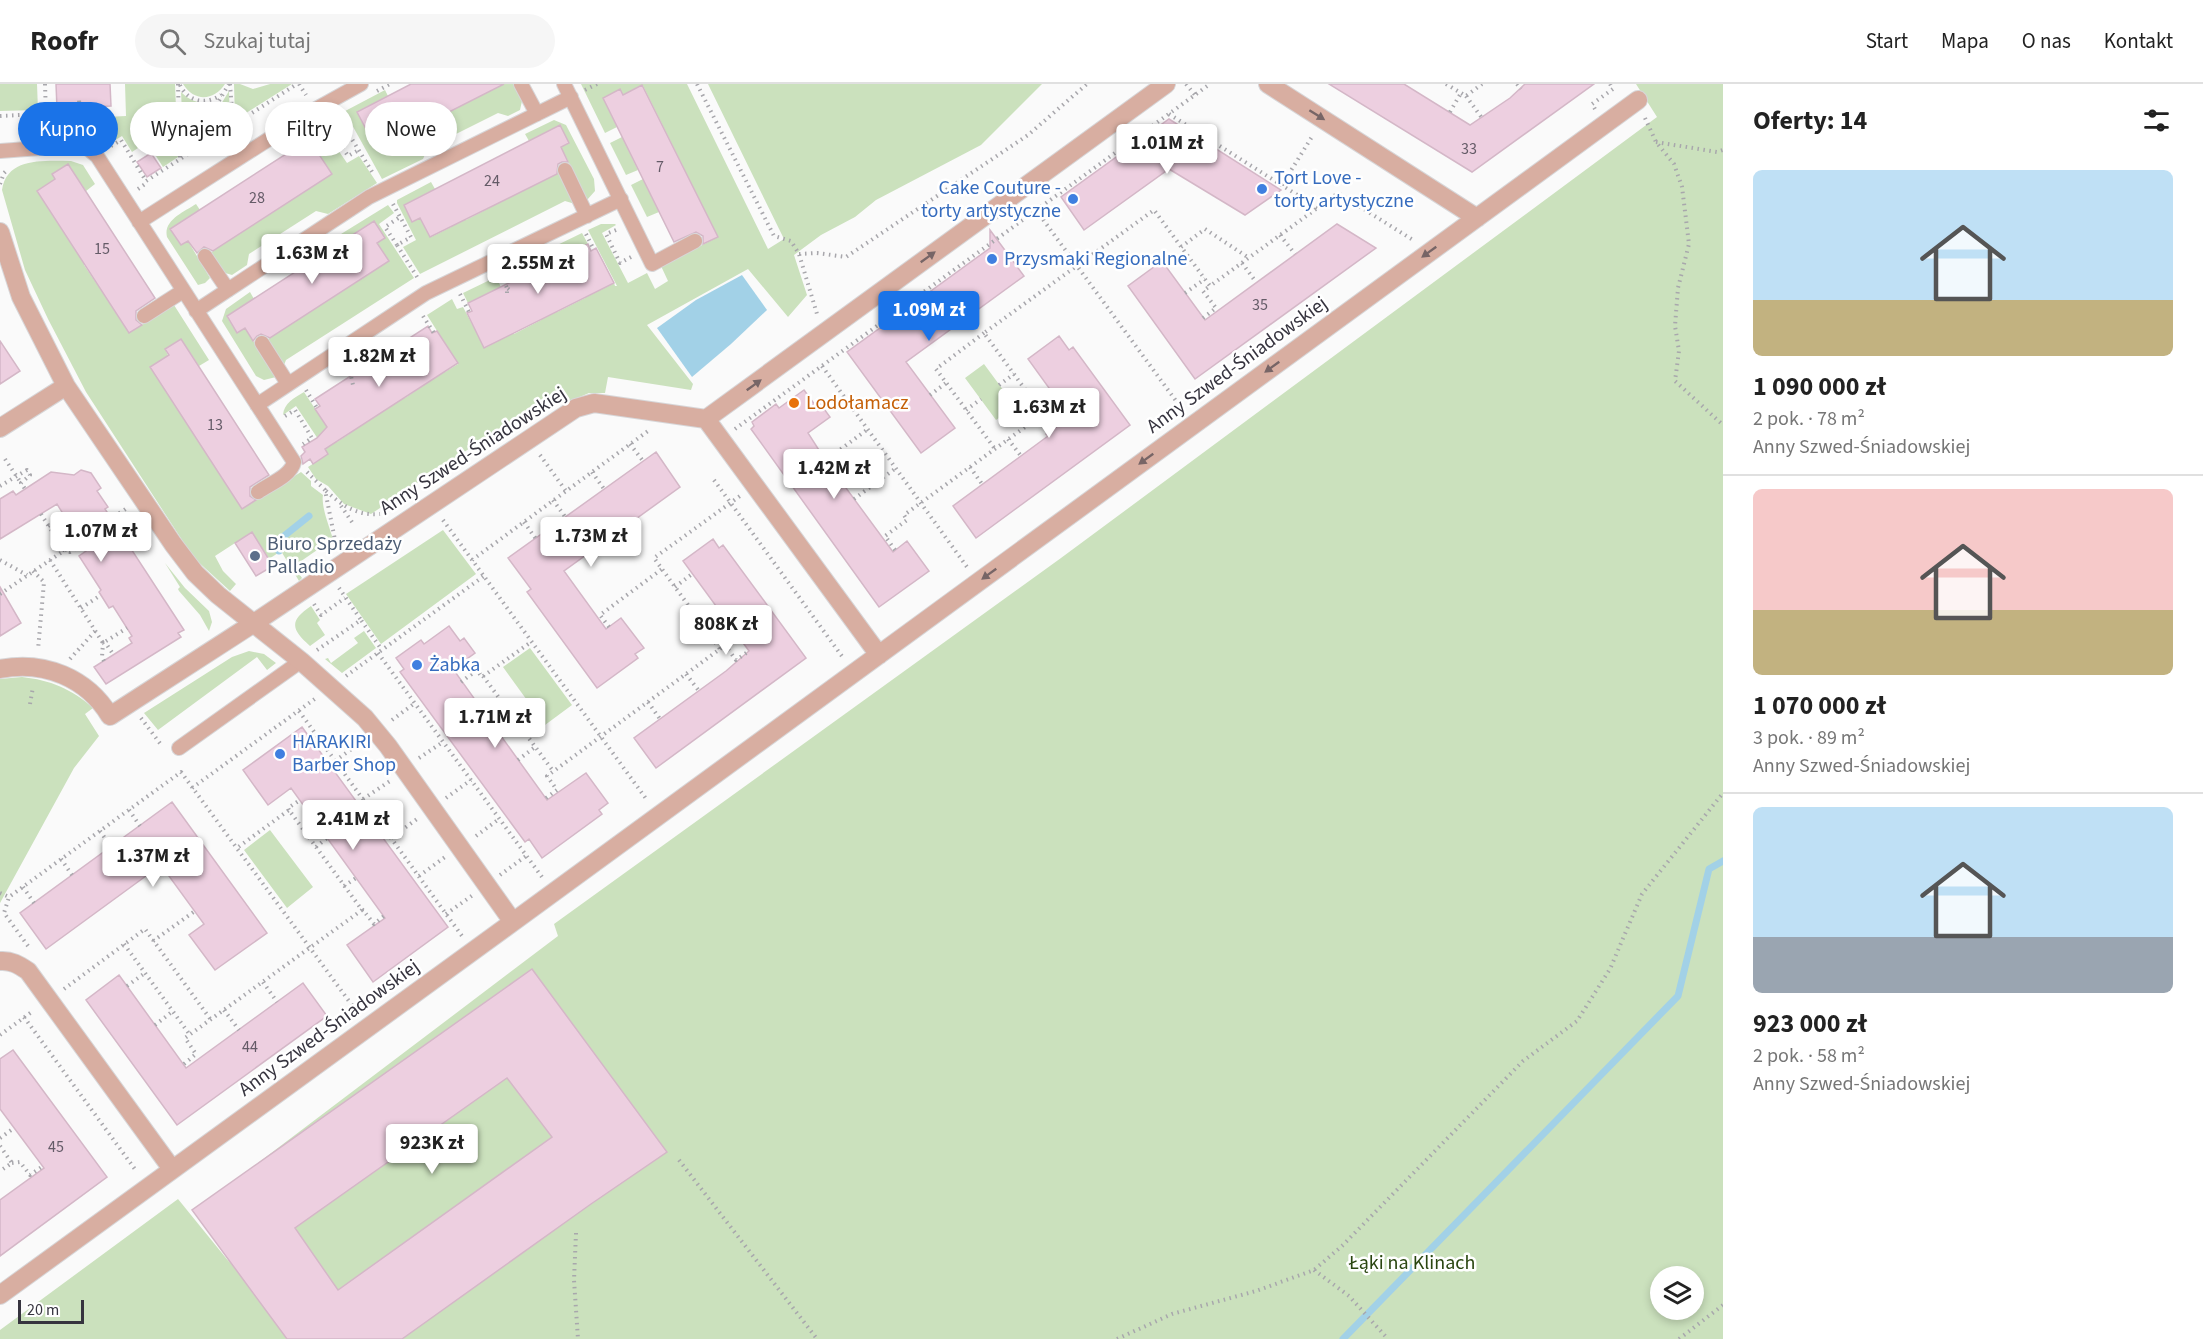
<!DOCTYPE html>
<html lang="pl">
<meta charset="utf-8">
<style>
body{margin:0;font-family:"Source Sans 3",sans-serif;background:#f6f6f6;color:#222;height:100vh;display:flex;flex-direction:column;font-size:22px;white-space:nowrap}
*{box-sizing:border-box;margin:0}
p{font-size:20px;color:#767676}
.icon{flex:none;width:33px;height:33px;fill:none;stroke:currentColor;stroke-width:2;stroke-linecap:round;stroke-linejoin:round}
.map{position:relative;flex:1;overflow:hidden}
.side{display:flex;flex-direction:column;background:#fff;width:480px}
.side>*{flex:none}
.hud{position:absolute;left:18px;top:18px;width:570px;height:54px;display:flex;gap:12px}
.controls{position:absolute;left:1650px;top:1182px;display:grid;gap:12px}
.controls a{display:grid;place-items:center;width:54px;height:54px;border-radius:50%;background:#fff;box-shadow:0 3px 9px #0003;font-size:30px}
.scale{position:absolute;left:18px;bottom:15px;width:66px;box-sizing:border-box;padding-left:6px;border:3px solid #36343f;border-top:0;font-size:16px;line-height:21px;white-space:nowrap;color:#36343f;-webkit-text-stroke:4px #fff;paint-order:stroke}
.price{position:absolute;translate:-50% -51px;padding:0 14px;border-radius:6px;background:#fff;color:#222;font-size:20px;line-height:39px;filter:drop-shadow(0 2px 3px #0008)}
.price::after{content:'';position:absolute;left:50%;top:36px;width:18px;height:14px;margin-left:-9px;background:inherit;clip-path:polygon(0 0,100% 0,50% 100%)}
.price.selected{background:#1a73e8;color:#fff}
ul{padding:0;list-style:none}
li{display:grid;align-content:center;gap:12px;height:318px;padding:0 30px}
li+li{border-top:2px solid #e0e0e0}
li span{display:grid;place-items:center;height:186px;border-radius:9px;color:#555}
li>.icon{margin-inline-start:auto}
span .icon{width:108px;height:108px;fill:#fffc;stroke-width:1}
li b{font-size:26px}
h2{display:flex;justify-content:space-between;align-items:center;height:72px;padding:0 30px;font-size:26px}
.tag{padding:0 21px;border-radius:27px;background:#fff;box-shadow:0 3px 9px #0003;font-size:21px;line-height:54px}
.tag.selected{background:#1a73e8;color:#fff}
header{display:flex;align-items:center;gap:36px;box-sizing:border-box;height:84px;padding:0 30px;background:#fff;border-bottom:2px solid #e0e0e0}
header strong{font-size:28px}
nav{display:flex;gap:33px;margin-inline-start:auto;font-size:21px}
.search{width:420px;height:54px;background:#f6f6f6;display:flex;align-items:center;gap:15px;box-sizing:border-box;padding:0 21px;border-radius:33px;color:#767676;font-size:22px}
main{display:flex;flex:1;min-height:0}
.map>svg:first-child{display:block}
.green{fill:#cbe1bd;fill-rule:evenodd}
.water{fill:#a2d1e7}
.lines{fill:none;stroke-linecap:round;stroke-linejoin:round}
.stream{stroke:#a2d1e7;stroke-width:7}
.building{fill:#edcfe0;stroke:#d4b7c7;stroke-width:1.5;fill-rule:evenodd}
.lane-casing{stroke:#d7d6d8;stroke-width:16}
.street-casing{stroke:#d7d6d8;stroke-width:20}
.path{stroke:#a8a7ac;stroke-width:4;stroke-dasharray:1.5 4.5;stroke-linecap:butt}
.lane{stroke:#d8aea1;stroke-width:14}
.street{stroke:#d8aea1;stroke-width:18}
.oneway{fill:#776566}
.shop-dot{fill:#3f7fe0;stroke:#fff;stroke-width:2}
.food-dot{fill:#e8710a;stroke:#fff;stroke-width:2}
.service-dot{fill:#5c6f8a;stroke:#fff;stroke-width:2}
.labels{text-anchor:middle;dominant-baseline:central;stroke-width:5;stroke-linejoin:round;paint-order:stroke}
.number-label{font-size:16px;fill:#645b67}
.shop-label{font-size:20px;fill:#366cbe;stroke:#fff;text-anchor:start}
.street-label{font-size:20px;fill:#36343f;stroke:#fff}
.food-label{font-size:20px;fill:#c56008;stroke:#fff;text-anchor:start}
.service-label{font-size:20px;fill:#4e5e75;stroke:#fff;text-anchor:start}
.park-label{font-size:20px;fill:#2a4610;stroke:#fff}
</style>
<header>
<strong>Roofr</strong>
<div class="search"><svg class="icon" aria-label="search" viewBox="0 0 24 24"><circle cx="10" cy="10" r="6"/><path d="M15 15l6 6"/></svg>Szukaj tutaj</div>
<nav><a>Start</a><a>Mapa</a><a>O nas</a><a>Kontakt</a></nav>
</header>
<main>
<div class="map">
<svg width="1723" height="1255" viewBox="0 0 1723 1255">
<rect width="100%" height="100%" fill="#fafafa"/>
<path class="green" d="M0,0H37L38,26L0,27Z
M125,0H175L178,73L163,83L147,58L132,68L122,52L107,61L96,44H86L85,34L126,32Z
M183,0H225C214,17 194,18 183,0Z
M234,0H240L253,5L270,0H292L235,36Z
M494,0H514L522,17L520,26L508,32L498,29L428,64L423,75L382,95L351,39L335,47L330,35L385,6L388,12L357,28L366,45L374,41L384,61Z
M581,0H687L768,165L784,155L708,0H1042L981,61L876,116L855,133L821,151L794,171L807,211L788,233L748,185L647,241L693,300L691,306L608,293L605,309H589L568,318L559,305L371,430L344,420L328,402L316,395L308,383L328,370L296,322L283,331C284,319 294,314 304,308L337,358L349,350L361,337L364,340L390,323L402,310L405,314L430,297L443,284L445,288L458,280L427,231L452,215L457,225L463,223L485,264L498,257L497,254L511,246L514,250L541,236L540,232L555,224L557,228L585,214L583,210L598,202L600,206L614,199L615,202H617L588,146L601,140H615L616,141L602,149L628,199L647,189L655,205L668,197L661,182L718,153L643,2L623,11L620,6L603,14L617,43L605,49Z
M1636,0H1723V1255H0V1246L178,1115L230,1179L196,1126L558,852L554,840L1061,474L1657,33ZM1660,1192H1694V1226H1660Z
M229,7L230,39L195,63Z
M181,8C192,19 202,20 216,18L184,69Z
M554,36L566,41L594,95L595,107L587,116L561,63L569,59L560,42L529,57L525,50Z
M321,41L347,79L359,72L377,99L328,130L316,127L249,170L247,181L232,191L222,188L210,169L332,90L320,72L328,66L317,50L288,69L285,63Z
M622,53L638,86L626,91L610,59Z
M71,77L83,81L95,100L86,107L68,80L52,90L55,95L37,107L75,166L88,178L84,181L101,206L104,204L113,217L110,220L129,249L174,221L209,276L199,282L181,255L165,265L242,425L301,388L311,397V402L323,411C321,422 329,442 333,455L294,482L302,494L299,497L281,467L269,475L252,448L215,472L223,487L236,500L230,507L195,475L184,459L86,308L48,235L25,186L2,106C7,73 44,77 71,77Z
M560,88L575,120L565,117L420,190L403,163L416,156L397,119V116L431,98L435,105L404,121L412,138L420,134L431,153L451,143L463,132L466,136L493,122L491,118L506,111L508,114Z
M643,95L659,128L647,133L631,101Z
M196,120L200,126L170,145L181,161L188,157L210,194L205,199L198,201L167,153C163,136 184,128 196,120Z
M388,121L394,129L379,140L414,194L286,276L284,281L268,255L389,177L377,159L344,156L341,150Z
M582,149L588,160L554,176L549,165Z
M539,171L545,181L511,198L506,187Z
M496,193L501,203L468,219L463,209Z
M250,208L254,215L227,233L237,249L245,244L276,293L264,296L256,292L222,237L226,225Z
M984,280L1015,322L996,336L965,294Z
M443,446L476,490L381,560L346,510Z
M165,479L185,504L209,527L212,538L209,547L200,531L179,507L178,505L180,503Z
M311,522L320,536L317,539L325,551L310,562C291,545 289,537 311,522Z
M364,547L376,564L342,589L325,575L328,574L331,579L358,559L354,554Z
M530,564L572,621L545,641L503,583Z
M249,567L264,570L276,579L267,586L257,573L158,646L144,629L232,573Z
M22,593C50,596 72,605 93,624L85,630L99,652L74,684L0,819V595Z
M270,746L313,803L287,824L244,766Z"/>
<path class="water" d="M742,191L767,226L731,260L692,293L657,244L696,216Z"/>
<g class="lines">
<path class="stream" d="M279,467L280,456L284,452L309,432
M1343,1255L1678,912L1709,785L1723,777"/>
</g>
<path class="building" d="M56,0H110L111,22L57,24Z
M411,0H504L384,61L374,41L366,45L357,28Z
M1329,0H1404L1470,41L1510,14L1525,0H1594L1472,88Z
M642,1L718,153L703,160V152L696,148L674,158L603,14L620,5L623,11Z
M1169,35L1281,106L1245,131L1169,85L1084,146L1061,113Z
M560,41L569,59L561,63L568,78H562L558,80L557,90L430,153L420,134L412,138L404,121Z
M317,50L328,66L320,72L332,90L213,167L204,163L197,169L188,157L181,161L170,145Z
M151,69L161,84L147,93L137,78Z
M68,80L155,214L136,227V236L142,241L129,249L37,107L55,95L52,90Z
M374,137L385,154L377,159L389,177L270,254L261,250L257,252L253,257L245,244L237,249L227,232Z
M1337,140L1376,164L1195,295L1128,202L1162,177L1205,236Z
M990,146L1024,192L906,278L955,344L921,369L847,268L990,164Z
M588,160L591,167L596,164L614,199L484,264L467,229L472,227L468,219Z
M428,242L432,249L437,247L458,279L325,365L328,370L313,380L310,375L303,380L301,372L305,368L302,363L317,354L327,343L315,325L320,322L315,315Z
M1059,252L1069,266L1073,263L1130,341L976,454L953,422L1048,352L1046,350L1070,333L1028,275Z
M181,255L269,391L250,403V412L256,416L242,425L150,283L169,271L165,265Z
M0,257L20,287L0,300Z
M804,306L815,321L819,318L830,333L808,349L824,374L893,468L907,457L929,487L879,523L751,345L754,342L752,338L776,320L779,324Z
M656,368L680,403L564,487L606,545L621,534L644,564L635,570L638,574L597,604L527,508L531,505L508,474Z
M81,386L91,389L101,404L97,407L108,423L105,425L184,546L178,549L181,553L106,600L94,583L132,559L129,554L132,552L113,522L109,524L99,508L101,506L79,472L86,467L57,420L0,455V415L13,407L16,411L51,388L74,391Z
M252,448L273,482L256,492L235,459Z
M713,455L719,464L723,461L806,574L656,684L634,654L726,587L749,567L683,477Z
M0,503L21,539L0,552Z
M449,542L460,557L464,554L475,569L453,585L547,716L586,689L608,719L599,726L602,730L542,774L529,755L525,758L400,588L404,585L396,574L421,556L424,560Z
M302,643L448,843L373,898L347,861L385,834L291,704L268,721L243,686Z
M172,718L267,849L215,886L189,851L204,840L161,781L46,865L20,829Z
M532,885L667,1068L591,1120L402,1255H287L192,1126ZM507,994L552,1053L338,1206L295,1144Z
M119,891L186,984L303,899L327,932L177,1041L86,916Z
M13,966L107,1093L0,1172V1116L44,1084L0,1025V975Z"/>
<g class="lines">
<g class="lane-casing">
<path id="lane" d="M521,0L537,30
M564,0L652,180L695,157
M0,67L80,61L86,63L97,72L294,378C291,392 269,400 258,408
M565,86L587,132
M139,138L316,25L361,0
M205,172L228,206
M196,227L369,113L571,13
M144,232L183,207
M262,259L288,300
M257,321L426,209L621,115
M179,664L301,577"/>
</g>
<g class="street-casing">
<path id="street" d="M1268,0L1477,134
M0,148L21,213L66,302L173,460L195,489L218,511L301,577L365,634L388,662L513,838L0,1211
M706,335L1166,0
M0,344L66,302
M0,585C44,576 87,594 110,632L254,539L576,324L594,319L706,335L879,571
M513,838L1638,16
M0,877C11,876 19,881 28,887L172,1085"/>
</g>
<path class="path" d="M45,0L46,31
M178,0L180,74
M230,0L233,40
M299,0L306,11
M697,0L774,152L791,157L799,170L817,230
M1186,0L1195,11
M1446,0L1466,12L1482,0
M1517,0L1521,5
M180,1C188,18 206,21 221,11
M585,6L597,0
M377,7L390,0
M1466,12L1482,34
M1595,25L1592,20L1613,5L1610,0
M80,28L82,44
M1450,28L1461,9
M1169,30L1318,124
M0,32L80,28L79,16
M1645,34L1656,58L1674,80L1682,103L1684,119L1689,160L1678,204L1675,242L1679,267L1675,297L1723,341
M325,39L336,54L347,47L374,91
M336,54L348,72L359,66
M1656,58L1717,68L1723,66
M111,62L121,56L146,97
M188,68L229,0
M0,100L4,89L8,85
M1282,101L1313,51
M138,105L145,100L146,97L297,0
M393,120L411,153L397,161L419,196
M1036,126L1182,325
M616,146L606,150L620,179L631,173
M586,150L594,166
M1280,151L1295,170
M397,161L385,143L400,133
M1181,163L1205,145L1249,174
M545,169L551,181
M799,170L817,169L846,173L1028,51L1087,0
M1242,179L1256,198
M551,187V181L555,185
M501,191L507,204
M507,209V204L511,207
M1185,209L1205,195
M460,210L469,228
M423,232L434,249
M1203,234L1216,224L1203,207L1210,202
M984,249L936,285L995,365
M385,257L392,268L393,275
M822,282L967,483
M345,283L351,292L353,301
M999,301L1014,290
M306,306L317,324
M930,311L946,299
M1036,319L1052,308
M966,326L981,315
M1043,330L1047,327L1058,342L1070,332
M285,332L295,326L312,354L303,360
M735,345L1210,0
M1008,355L1021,372
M630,360L643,377
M540,371L566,407
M5,375L21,399
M826,376L868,345
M970,383L982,400
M307,388L325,406L336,461
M592,388L604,405
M714,396L844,575
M0,402L27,386L30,391L21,399L25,405
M326,407C342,421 356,432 380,430
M854,415L896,384
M553,416L566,434
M341,422L354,441
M41,430L64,466L70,468L125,436
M443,436L647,716
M524,438L536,455
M48,442L64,432
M895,466L885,452L907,436L904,431L1043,330L984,249L1154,126L1210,202L1338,109L1413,156
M0,476L27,491
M50,476L103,559L127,544
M472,476L648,347
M33,487L44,498L38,566
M675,503L692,490
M339,504L361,536
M0,510L127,424
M314,520L321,531L345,514
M81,524L101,511
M702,541L720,528
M609,543L600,531L662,485
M720,565L725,561L736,576L749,567
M317,566L361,536L382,566
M378,569L542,793
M70,575L96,546
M104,577L102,573L103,559L107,561L113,570
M686,590L699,607
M346,592L484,492
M483,592L553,687
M461,598L477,586L482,593L531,558
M648,618L660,635
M30,620L33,603
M299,627L462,852
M141,634L162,662
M392,636L415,619
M489,637L507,624
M419,674L443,658
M518,676L535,663
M335,677L360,659
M192,704L316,614
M446,714L471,696
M546,714L557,706L547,692L720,565L654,474L740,412
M363,715L390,697
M129,726L140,742
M289,726L288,724L300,716
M100,747L111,763
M476,752L499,735
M391,754L417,735
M316,763L327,754
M61,775L72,791
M500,791L526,772
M419,792L445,773
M344,802L356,794
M23,803L34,819
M0,809L9,813
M362,825L374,840L384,832
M446,830L473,811
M153,857L195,827
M124,860L190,951
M28,862L4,829L9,813L181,688L357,928
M263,898L277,918
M127,902L145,889
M64,905L145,845L211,936
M224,926L239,946
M24,933L137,1088
M155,941L173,927
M0,951L33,927
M184,980L196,970L185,954L362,826L289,726L237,764
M0,1054L14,1044
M0,1062L12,1079L0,1087
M679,1076L817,1255
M12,1079L20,1078L30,1091L43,1082
M576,1149L574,1196L578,1255
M1314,1186L1349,1212L1388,1255
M1117,1255L1172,1230L1256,1207L1314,1186L1342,1162L1523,977L1577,937L1610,885L1642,810L1723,709
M1679,1255L1723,1221"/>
<use href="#lane" class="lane"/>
<use href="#street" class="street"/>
</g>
<defs><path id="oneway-solid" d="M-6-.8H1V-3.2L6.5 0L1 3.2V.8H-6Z" transform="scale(1.5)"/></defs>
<g class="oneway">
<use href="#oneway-solid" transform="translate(1317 31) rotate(32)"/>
<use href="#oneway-solid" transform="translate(1429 168) rotate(144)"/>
<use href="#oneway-solid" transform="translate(928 173) rotate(-36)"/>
<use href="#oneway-solid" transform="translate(1272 283) rotate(144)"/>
<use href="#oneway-solid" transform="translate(754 301) rotate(-36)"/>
<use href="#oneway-solid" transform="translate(1146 375) rotate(144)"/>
<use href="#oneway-solid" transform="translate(989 490) rotate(144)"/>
</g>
<g class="shop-dot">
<circle cx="1262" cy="105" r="6"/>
<circle cx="1073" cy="115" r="6"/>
<circle cx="992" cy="175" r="6"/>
<circle cx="417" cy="581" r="6"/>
<circle cx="280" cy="670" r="6"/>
</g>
<circle class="food-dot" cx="794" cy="319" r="6"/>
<circle class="service-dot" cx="255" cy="472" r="6"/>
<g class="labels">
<g class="number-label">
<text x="1469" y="65">33</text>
<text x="660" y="83">7</text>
<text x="492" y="97">24</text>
<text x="257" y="114">28</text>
<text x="102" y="165">15</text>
<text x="1260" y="221">35</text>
<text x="215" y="341">13</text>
<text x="250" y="963">44</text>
<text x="56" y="1063">45</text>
</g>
<g class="shop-label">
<text x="1274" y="94">Tort Love -<tspan x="1274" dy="23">torty artystyczne</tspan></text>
<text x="1061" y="104" text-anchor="end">Cake Couture -<tspan x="1061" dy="23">torty artystyczne</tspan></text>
<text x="1004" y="175">Przysmaki Regionalne</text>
<text x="429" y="581">Żabka</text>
<text x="292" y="658">HARAKIRI<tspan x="292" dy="23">Barber Shop</tspan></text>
</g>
<g class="street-label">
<text transform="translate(1237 281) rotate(-36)">Anny Szwed-Śniadowskiej</text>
<text transform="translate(473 367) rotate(-33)">Anny Szwed-Śniadowskiej</text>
<text transform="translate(329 944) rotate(-36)">Anny Szwed-Śniadowskiej</text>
</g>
<g class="food-label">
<text x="806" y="319">Lodołamacz</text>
</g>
<g class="service-label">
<text x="267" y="460">Biuro Sprzedaży<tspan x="267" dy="23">Palladio</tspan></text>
</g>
<g class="park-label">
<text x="1412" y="1179">Łąki na Klinach</text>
</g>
</g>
</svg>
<div class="controls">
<a><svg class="icon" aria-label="layers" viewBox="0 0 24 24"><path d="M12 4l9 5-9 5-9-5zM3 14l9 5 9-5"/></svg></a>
</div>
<div class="scale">20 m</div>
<b class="price" style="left:1167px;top:91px">1.01M zł</b>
<b class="price" style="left:312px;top:201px">1.63M zł</b>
<b class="price" style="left:538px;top:211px">2.55M zł</b>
<b class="price selected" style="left:929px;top:258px">1.09M zł</b>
<b class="price" style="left:379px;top:304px">1.82M zł</b>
<b class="price" style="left:1049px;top:355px">1.63M zł</b>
<b class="price" style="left:834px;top:416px">1.42M zł</b>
<b class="price" style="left:101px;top:479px">1.07M zł</b>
<b class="price" style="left:591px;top:484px">1.73M zł</b>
<b class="price" style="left:726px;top:572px">808K zł</b>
<b class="price" style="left:495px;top:665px">1.71M zł</b>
<b class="price" style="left:353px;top:767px">2.41M zł</b>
<b class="price" style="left:153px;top:804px">1.37M zł</b>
<b class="price" style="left:432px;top:1091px">923K zł</b>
<div class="hud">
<a class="tag selected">Kupno</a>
<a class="tag">Wynajem</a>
<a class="tag">Filtry</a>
<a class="tag">Nowe</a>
</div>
</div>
<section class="side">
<h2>Oferty: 14<svg class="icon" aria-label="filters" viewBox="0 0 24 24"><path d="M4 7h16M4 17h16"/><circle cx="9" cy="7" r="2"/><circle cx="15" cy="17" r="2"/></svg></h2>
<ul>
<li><span style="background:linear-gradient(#bfe0f5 70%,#c2b280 0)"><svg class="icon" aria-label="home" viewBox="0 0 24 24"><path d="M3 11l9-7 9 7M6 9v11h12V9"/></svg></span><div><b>1 090 000 zł</b><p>2 pok. · 78 m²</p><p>Anny Szwed-Śniadowskiej</p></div></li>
<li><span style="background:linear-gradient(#f6c9c9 65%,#c2b280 0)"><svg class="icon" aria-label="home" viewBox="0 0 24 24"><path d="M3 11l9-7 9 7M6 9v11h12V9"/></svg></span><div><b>1 070 000 zł</b><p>3 pok. · 89 m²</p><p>Anny Szwed-Śniadowskiej</p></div></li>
<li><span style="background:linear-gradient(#bfe0f5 70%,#9aa5b1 0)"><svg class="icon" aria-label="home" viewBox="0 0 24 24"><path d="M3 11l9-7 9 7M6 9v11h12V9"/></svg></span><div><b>923 000 zł</b><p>2 pok. · 58 m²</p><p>Anny Szwed-Śniadowskiej</p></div></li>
</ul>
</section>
</main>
